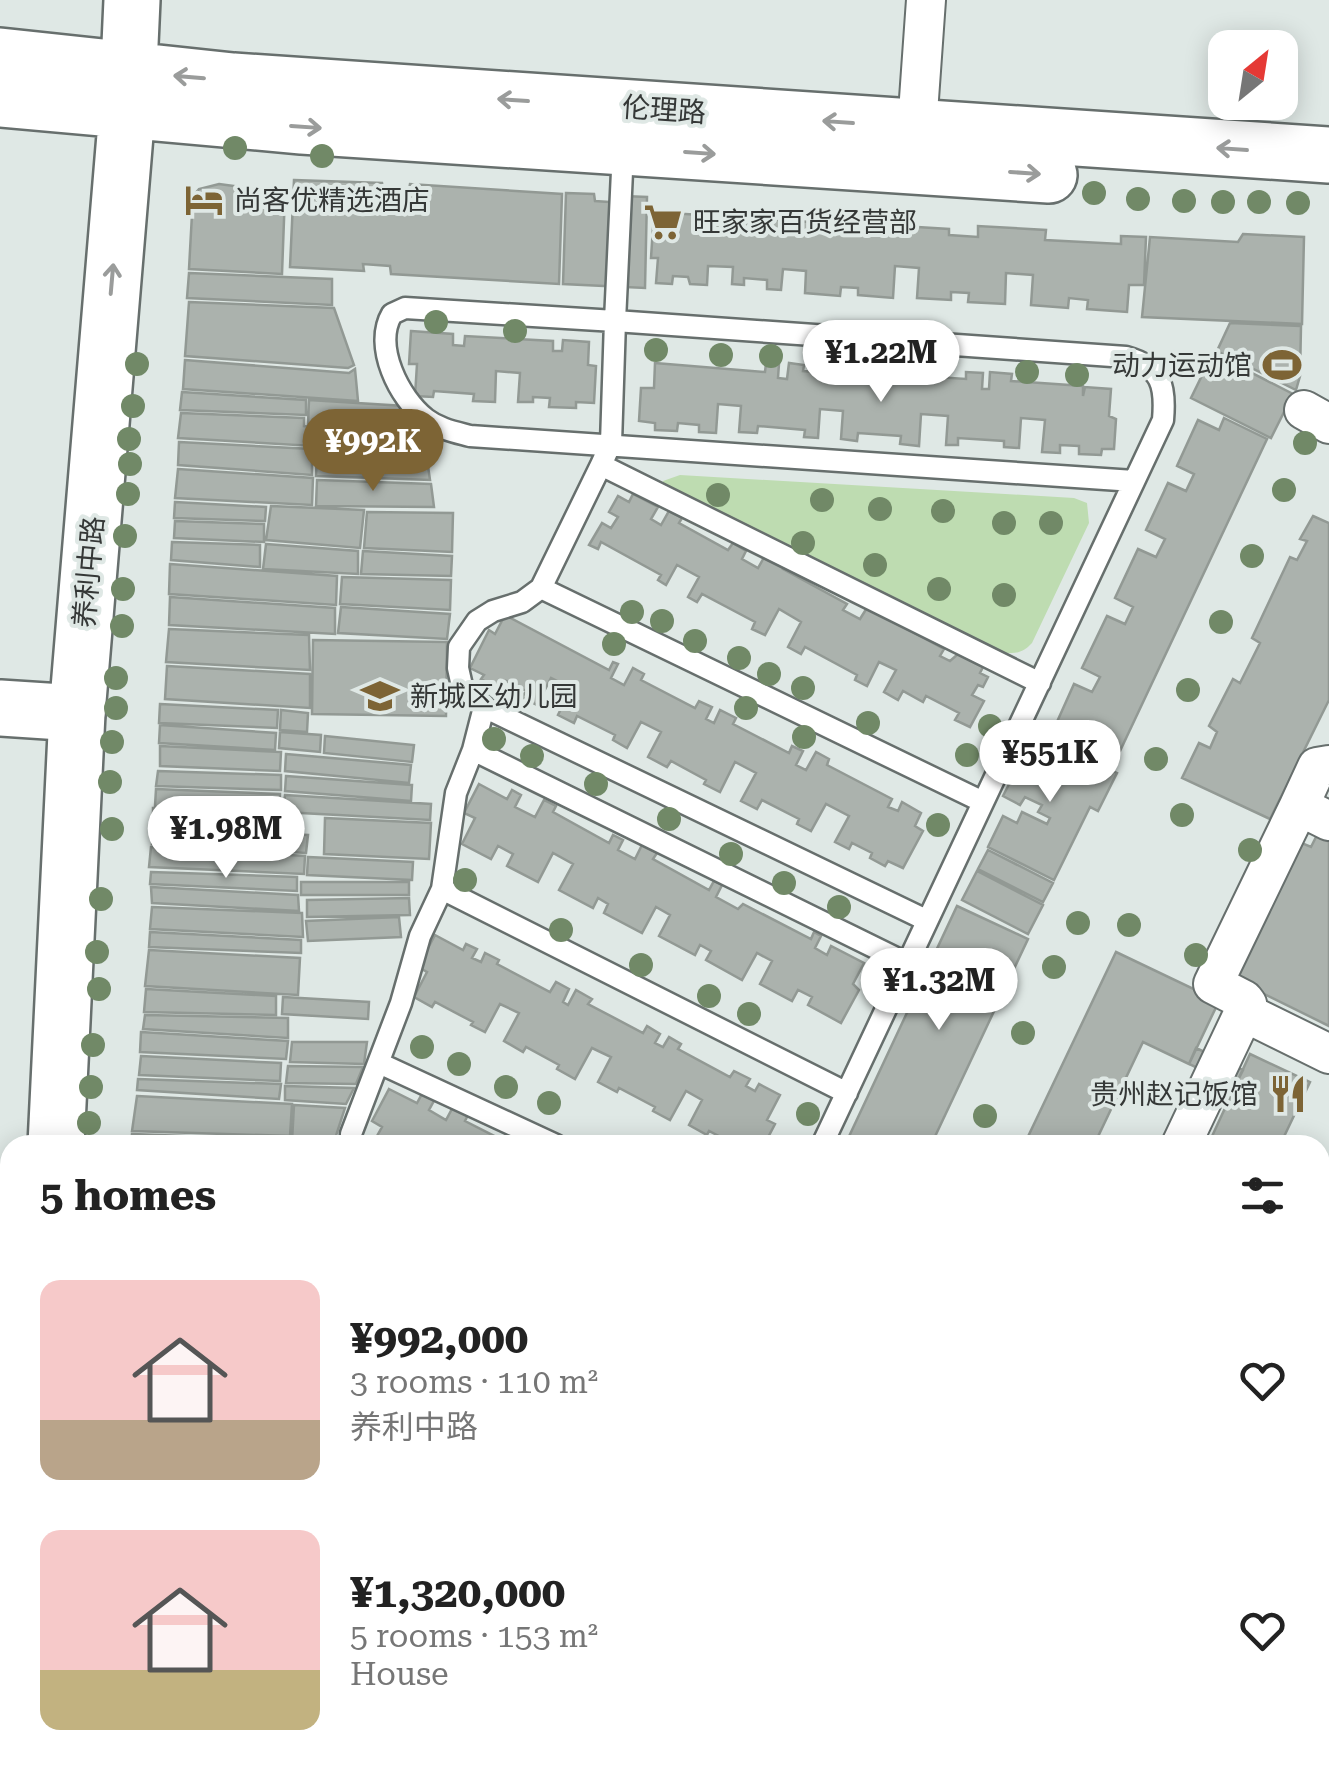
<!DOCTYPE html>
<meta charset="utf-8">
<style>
body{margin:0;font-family:"Roboto Serif","Noto Sans SC",serif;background:#f2f2f2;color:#222;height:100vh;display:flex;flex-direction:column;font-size:38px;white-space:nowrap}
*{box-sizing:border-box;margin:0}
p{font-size:32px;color:#767676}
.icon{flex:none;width:55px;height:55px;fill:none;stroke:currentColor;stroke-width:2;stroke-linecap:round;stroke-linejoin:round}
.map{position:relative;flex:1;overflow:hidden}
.details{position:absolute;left:0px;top:1135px;width:1330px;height:640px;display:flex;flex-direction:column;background:#fff;border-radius:30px 30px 0 0;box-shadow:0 5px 25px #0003}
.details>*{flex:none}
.needle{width:65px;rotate:30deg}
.buttons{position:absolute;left:1208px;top:30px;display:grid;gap:20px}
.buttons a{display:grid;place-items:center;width:90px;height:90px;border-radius:20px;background:#fff;box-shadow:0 5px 25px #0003;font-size:50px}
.price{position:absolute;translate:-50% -85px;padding:0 22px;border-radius:35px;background:#fff;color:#222;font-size:32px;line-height:65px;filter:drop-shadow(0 2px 5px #0008)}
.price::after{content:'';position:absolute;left:50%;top:60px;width:30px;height:22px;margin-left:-15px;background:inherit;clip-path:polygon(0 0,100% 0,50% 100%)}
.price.selected{background:#7d6435;color:#fff}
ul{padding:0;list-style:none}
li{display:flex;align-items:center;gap:30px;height:250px;padding:0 40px}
li span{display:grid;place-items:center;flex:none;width:280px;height:200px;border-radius:20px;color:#555}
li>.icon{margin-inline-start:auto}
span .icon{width:120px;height:120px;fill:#fffc;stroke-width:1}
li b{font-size:42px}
h2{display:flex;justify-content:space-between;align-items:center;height:120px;padding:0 40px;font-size:42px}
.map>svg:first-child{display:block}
.green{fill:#bedcb1}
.building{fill:#abb2ad;stroke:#929994;stroke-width:2.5}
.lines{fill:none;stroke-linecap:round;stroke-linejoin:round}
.lane-casing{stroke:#676f6d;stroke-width:25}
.street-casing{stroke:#676f6d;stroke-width:42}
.secondary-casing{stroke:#676f6d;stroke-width:60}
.primary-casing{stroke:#676f6d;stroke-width:60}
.lane{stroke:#fff;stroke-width:20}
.street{stroke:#fff;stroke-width:38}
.secondary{stroke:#fff;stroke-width:55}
.primary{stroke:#fff;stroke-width:55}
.tree{fill:#718967}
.oneway{stroke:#9a9c9b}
.labels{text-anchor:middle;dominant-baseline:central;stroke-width:8;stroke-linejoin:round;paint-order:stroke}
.street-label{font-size:28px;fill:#353837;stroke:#dfe8e5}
.poi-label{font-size:28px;fill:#353837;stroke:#dfe8e5;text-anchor:start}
</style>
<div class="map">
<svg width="1329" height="1775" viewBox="0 0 1329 1775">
<rect width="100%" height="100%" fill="#dfe8e5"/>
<path class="green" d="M680,475L1074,498L1087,503L1089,523L1032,643C1022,654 1014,654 1000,652L661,488L663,481Z
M1329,1491V1775H1235L1231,1765H1320V1509Z"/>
<path class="building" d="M294,180L382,183L383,189L409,190L410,184L562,194L559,284L391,274L390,266L363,264L364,271L290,267Z
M219,184L285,193L282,274L189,269L193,196L199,189Z
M566,193L594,194L595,201L624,203V196L647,197L645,288L563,284Z
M654,212L842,224L841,234L868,236L869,224L949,229V235L978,237V226L1046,230L1045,240L1121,244V236L1146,237L1144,285H1129L1127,312L1087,309L1088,300L1069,298L1068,308L1031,305L1033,275L1006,273L1005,304L968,302L969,293L951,292V300L917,298L919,268L895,266L893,298L858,295V288L841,287L840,296L805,293L806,271L783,269L781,290L767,289V280L744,278V285L732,284L733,267L708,266L707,285L690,284L688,277L673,276L672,284L656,283L658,258H651Z
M1243,234L1304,237L1302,324L1142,317L1150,237L1238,242Z
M189,273L332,279V305L187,298Z
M189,302L334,308L354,365L348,368L185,356Z
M1230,323L1301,326L1300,376L1296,390L1217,351Z
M411,331L453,334V345L464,346L465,336L553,341V351H562L563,340L589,342L588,365L596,366L594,403L576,402V408L549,407L550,398L533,397V402H518L520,373L496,371L495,402L473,401L474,394L434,391L433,397L415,396L417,364H409Z
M1213,353L1293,394L1271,438L1191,398Z
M185,360L349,373L355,369L358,401L183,389Z
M655,363L765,372L766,363L779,364L778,378L787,379L789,363L804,365L803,371L865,376V368L878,369L877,384L887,385L888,367L907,368L906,375L966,379V372L983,373L982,389H989L990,372L1012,374L1011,381L1083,386V396L1085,387L1111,389L1109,416L1116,419L1114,449H1102L1101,455L1079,454V446L1060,445V453L1042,452L1045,420L1021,418L1019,448L1004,447V441L958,438V445H946L948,416L921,414L919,446L900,444L901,436L858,433L857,441L841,439L843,411L820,409L818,438L804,437L805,430L758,426L757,433L739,432L741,406L718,404L716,433L699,432V425L678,423L677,431L655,430V423L639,421L641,388H654Z
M182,392L306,400V415L180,410Z
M309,400L405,406L411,425L308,424Z
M181,413L304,418V426L314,427L313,446L178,438Z
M1224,418L1267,439L1112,768L1068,747L1071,741L1052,733L1074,684L1092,692L1100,677L1082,668L1107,616L1125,624L1133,607L1115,598L1138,549L1156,557L1165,539L1146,530L1168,483L1186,491L1194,474L1177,466L1198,420L1219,430Z
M319,427L413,429L424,449L317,446Z
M179,442L312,449V475L178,465Z
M317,450L426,452L430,480L316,476Z
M178,469L313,478L312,505L175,498Z
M317,480L431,484L434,507L316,506Z
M633,494L658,507L651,519L661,525L669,511L682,518L679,523L728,550L733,543L746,551L742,559L758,568L766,554L786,564L783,569L847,604L843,610L860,619L870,603L887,612L885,617L944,649L940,656L950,661L958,654L983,667L980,673L988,677L983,687L978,685L972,695L984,701L970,727L955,720L959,713L926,696L923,702L903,691L898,700L884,692L896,670L879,662L867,686L855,680L857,675L805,647L801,654L788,647L801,622L779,609L765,635L752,629L755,622L702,594L697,602L688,597L699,577L677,565L666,585L658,580L661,575L601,542L598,549L589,545L602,523L611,528L618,517L609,512L618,496L629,502Z
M175,502L266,507L265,521L174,518Z
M271,506L364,510L360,548L266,540Z
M367,512L453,513L452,552L364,548Z
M1313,516L1329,523V700L1270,819L1182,778L1199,743L1210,748L1217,732L1209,726L1233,679L1240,683L1260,643L1252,638L1290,557L1297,560L1307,541L1300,539Z
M175,521L264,524V542L174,538Z
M172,542L260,545V567L171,560Z
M266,544L358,551V574L263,569Z
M363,551L452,556L451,576L361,574Z
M170,564L337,576L336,605L169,594Z
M342,577L451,580L450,610L340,604Z
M170,597L335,608V634L169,625Z
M341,607L450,614L447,639L338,633Z
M505,615L609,670L613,662L618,664L611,678L624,685L633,668L644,674L641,680L695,708L699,701L712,707L706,719L714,723L720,710L736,718L733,724L789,753L792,746L803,751L796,765L806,770L816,752L829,759L827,765L892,799L888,807L898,811L902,802L921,813L915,826L923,831L903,868L888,861L885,866L870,858L872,853L852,843L849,849L835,842L849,816L826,804L811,831L797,824L799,819L762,800L757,809L741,801L756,773L735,762L720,792L704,784L706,780L671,761L667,767L648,757L661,732L641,722L627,748L613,740L615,735L577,716L574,723L558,715L571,688L551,678L537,705L522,697L526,691L506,681L501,690L481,679L484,675L470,668L489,630L495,634Z
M169,629L309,635L310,670L166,662Z
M313,640L447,642L446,716L312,714Z
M167,666L310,674V708L165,699Z
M160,704L278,710L277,728L159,723Z
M281,710L308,713L307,732L280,730Z
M160,725L276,733L275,750L159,743Z
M280,732L321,735L320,752L279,748Z
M1035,733L1117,773L1098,811L1090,807L1054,880L988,847L1003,816L1017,823L1022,812L1047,824L1050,818L1038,812L1042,805L1025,797L1020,805L1003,796Z
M325,736L414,745L412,762L324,753Z
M160,746L281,752L280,771L160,766Z
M286,754L411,765L409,783L285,771Z
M158,771L281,775V790L156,786Z
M286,776L412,785L411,801L285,791Z
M479,784L507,799L512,790L521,795L515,807L535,817L544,800L556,806L553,812L609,843L613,835L623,840L618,850L635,859L642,845L657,853L653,859L709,890L714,881L722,885L716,897L738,909L743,904L811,939L814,932L821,936L815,948L827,955L831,946L864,963L853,984L859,990L841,1023L808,1005L812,997L798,990L792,1001L760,984L772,961L757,953L742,980L706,960L711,951L700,945L695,955L659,936L670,915L656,907L642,933L604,913L608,904L598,898L593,908L559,890L573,864L553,853L538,882L507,866L513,854L498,846L491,859L462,844L475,818L464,813Z
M156,789L280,794L279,814L155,806Z
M285,795L431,804L430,820L283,812Z
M153,808L278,818L277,833L153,825Z
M325,818L431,823L429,859L324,854Z
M154,829L308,835L306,853L152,844Z
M1317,835L1329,842V1026L1230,977L1297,841L1311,847Z
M151,847L305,856L304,874L149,867Z
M988,850L1053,883L1043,902L978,869Z
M308,857L413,862L412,880L307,875Z
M977,871L1043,905L1028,934L962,900Z
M151,872L297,877V891L150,884Z
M301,882H409V895H301Z
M151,887L298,895L299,911L152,903Z
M409,898L410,915L307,917V900Z
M957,906L1028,939L931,1145H845Z
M152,907L302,913L303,937L150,929Z
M399,917L401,937L308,941L306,921Z
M150,932L301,940V953L149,947Z
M435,935L463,950L466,944L477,949L472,958L481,962L485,953L499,960L497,964L550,992L556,982L569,989L563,1002L568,1005L576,990L592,999L588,1004L643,1033L647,1026L660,1034L655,1043L663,1047L669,1037L681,1044L678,1049L730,1077L734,1071L750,1079L746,1086L755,1091L759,1084L780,1095L767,1120L775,1124L764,1145H736L709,1131L707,1135L689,1125L702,1100L686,1091L670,1120L653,1111L655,1107L619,1088L617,1092L598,1082L611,1057L592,1048L575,1079L557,1069L559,1065L526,1047L523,1052L504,1041L519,1013L500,1004L485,1032L471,1025L473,1022L435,1002L432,1007L414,997L427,972L418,967Z
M149,950L300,958L298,995L145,986Z
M1116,952L1219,1001L1189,1064L1143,1042L1094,1145H1024Z
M146,989L276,996V1015L144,1012Z
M283,997L369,1002L368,1019L282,1014Z
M145,1015L288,1018V1038L143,1029Z
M141,1032L288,1041L286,1059L140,1052Z
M292,1042H367L364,1064L290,1062Z
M1196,1048L1243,1070L1235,1086L1189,1064Z
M1250,1054L1310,1082L1280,1145H1208Z
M141,1056L281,1063L280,1081L139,1075Z
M288,1066L363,1067L356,1084L286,1083Z
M138,1079L281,1084L279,1099L137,1090Z
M285,1086L354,1088L346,1104L285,1100Z
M389,1089L417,1103L423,1092L435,1099L429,1110L446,1120L453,1107L468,1115L465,1121L512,1145H372L382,1127L372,1121Z
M137,1096L292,1104L290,1136L132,1131Z
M294,1105L345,1108L333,1145L292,1141Z
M132,1134L265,1139V1145H131Z
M353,1765H551L573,1775H374Z
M725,1765H907L928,1775H746Z
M153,1767L180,1775H151Z"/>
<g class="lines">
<g class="lane-casing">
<path id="lane" d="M623,150L615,321L405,308L392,314C373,346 399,398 426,419C439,429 455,432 470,436L1134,481
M601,465L1040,683
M541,588L981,801
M484,707L926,920
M473,750L906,963
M442,889L847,1093
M379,1063L556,1145
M351,1145V1134L401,1003L420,936L442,889L456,793L473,750L484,707L462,686L458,668L459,647L477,621L493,611L522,602L541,588L601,465L611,443L615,321L1126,357C1162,367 1166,386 1163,420L822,1145
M191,1765L236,1775
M257,1765L293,1775
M599,1765L620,1775
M316,1775L319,1765"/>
</g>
<g class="street-casing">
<path id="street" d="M917,127L926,0
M1304,410L1329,424
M1299,806L1317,767L1329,765
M1329,821L1299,806L1213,984L1244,1000L1247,1004L1244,1012L1329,1054
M1181,1145L1244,1012"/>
</g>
<g class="secondary-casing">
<path id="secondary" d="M0,708L77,713
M1320,1247L1329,1227
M0,1310L10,1309
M1320,1383L1329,1363
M1027,1765L1048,1775
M1110,1765L1132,1775"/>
</g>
<g class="primary-casing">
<path id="primary" d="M0,56L233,81L1329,155
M0,99L302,126L1049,175
M56,1145L77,713L127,111L132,0
M0,1559L10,1469
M0,1723L10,1677"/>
</g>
<use href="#lane" class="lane"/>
<use href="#street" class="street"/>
<use href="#secondary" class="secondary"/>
<use href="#primary" class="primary"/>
</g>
<g class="tree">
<circle cx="235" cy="148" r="12"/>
<circle cx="322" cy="156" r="12"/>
<circle cx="1094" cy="193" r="12"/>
<circle cx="1138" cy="199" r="12"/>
<circle cx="1184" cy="201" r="12"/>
<circle cx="1223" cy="202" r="12"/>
<circle cx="1259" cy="202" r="12"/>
<circle cx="1298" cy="203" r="12"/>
<circle cx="436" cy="322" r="12"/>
<circle cx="515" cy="331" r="12"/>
<circle cx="656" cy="350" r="12"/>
<circle cx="721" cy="355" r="12"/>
<circle cx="771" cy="356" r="12"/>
<circle cx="821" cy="359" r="12"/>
<circle cx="137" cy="364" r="12"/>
<circle cx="939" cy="368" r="12"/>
<circle cx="1027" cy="372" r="12"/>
<circle cx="1077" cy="375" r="12"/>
<circle cx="133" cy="406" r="12"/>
<circle cx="129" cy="439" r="12"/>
<circle cx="1305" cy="443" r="12"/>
<circle cx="130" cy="464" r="12"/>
<circle cx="1284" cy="490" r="12"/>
<circle cx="128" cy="494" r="12"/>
<circle cx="718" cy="495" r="12"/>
<circle cx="822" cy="500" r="12"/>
<circle cx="880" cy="509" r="12"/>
<circle cx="943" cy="511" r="12"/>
<circle cx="1004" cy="523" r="12"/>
<circle cx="1051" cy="523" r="12"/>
<circle cx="125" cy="536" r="12"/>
<circle cx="803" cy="543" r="12"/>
<circle cx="1252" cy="556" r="12"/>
<circle cx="875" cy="565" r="12"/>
<circle cx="123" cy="589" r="12"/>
<circle cx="939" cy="589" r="12"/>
<circle cx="1004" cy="595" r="12"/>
<circle cx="632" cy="612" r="12"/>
<circle cx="662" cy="621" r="12"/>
<circle cx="1221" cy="622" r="12"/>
<circle cx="122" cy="626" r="12"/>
<circle cx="695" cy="641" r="12"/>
<circle cx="614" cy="644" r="12"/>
<circle cx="739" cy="658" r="12"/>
<circle cx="769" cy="674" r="12"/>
<circle cx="116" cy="678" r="12"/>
<circle cx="803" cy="688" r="12"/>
<circle cx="1188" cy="690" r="12"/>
<circle cx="116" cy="708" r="12"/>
<circle cx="746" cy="708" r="12"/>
<circle cx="868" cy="723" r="12"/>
<circle cx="990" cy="726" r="12"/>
<circle cx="804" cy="737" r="12"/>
<circle cx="494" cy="739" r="12"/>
<circle cx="112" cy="742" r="12"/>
<circle cx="967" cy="755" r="12"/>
<circle cx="532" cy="756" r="12"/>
<circle cx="1156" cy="759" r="12"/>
<circle cx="110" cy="782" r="12"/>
<circle cx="596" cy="784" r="12"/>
<circle cx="1182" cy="815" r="12"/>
<circle cx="669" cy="819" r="12"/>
<circle cx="938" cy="825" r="12"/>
<circle cx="112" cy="829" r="12"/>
<circle cx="1250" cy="850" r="12"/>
<circle cx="731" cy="854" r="12"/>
<circle cx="465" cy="880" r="12"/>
<circle cx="784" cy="883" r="12"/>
<circle cx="101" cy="899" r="12"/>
<circle cx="839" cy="907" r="12"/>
<circle cx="1078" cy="923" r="12"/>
<circle cx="1129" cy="925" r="12"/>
<circle cx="561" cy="930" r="12"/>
<circle cx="97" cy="952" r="12"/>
<circle cx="1196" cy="955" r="12"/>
<circle cx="641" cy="965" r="12"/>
<circle cx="1054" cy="967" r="12"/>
<circle cx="99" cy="989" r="12"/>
<circle cx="709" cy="996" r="12"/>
<circle cx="749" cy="1014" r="12"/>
<circle cx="1023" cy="1033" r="12"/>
<circle cx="93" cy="1045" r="12"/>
<circle cx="422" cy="1047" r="12"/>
<circle cx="459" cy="1064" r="12"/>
<circle cx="91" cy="1087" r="12"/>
<circle cx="506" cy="1087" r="12"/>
<circle cx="549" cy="1103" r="12"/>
<circle cx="808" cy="1114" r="12"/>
<circle cx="985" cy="1116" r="12"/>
<circle cx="89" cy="1123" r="12"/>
</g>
<defs><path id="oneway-shaft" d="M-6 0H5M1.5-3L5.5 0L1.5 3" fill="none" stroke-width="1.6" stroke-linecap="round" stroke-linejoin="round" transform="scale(2.5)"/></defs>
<g class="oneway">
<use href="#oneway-shaft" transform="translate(189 77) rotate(-175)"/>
<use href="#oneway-shaft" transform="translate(513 100) rotate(-176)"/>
<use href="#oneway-shaft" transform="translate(838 122) rotate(-176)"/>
<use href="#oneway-shaft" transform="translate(306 127) rotate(4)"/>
<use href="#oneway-shaft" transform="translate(1232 149) rotate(-176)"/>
<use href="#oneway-shaft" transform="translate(700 153) rotate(4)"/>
<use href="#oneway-shaft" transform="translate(1025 173) rotate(4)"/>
<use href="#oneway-shaft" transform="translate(112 279) rotate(-85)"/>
</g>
<defs>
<g id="hotel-bare" transform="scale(3)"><path d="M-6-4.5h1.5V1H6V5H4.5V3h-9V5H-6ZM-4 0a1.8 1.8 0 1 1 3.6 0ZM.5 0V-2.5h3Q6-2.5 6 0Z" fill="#7d6435" stroke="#dfe8e5" stroke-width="2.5" paint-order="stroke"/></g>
<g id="supermarket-bare" transform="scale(3)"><path d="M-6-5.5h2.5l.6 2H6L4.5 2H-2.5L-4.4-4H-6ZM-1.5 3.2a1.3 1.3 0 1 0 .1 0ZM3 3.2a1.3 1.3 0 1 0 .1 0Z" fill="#7d6435" stroke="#dfe8e5" stroke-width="2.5" paint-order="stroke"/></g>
<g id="stadium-bare" transform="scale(3)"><path d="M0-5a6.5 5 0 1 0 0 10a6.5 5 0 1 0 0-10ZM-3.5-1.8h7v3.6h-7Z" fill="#7d6435" stroke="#dfe8e5" stroke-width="2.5" paint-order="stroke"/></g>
<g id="school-bare" transform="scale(3)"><path d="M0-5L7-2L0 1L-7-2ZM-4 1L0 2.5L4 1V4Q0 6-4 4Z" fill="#7d6435" stroke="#dfe8e5" stroke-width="2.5" paint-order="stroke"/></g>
<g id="restaurant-bare" transform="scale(3)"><path d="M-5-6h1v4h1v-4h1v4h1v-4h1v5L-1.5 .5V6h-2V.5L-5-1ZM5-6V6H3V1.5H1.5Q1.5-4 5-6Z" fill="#7d6435" stroke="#dfe8e5" stroke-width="2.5" paint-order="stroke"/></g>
</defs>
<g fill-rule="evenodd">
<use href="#hotel-bare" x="204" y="200"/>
<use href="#supermarket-bare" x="663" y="222"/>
<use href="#stadium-bare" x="1282" y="365"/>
<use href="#school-bare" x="380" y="696"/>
<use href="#restaurant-bare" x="1288" y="1094"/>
</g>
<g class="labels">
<g class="street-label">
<text transform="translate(664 110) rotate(4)">伦理路</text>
<text transform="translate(89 572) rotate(-85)">养利中路</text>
</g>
<g class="poi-label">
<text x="234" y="200">尚客优精选酒店</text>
<text x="693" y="222">旺家家百货经营部</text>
<text x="1252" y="365" text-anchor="end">动力运动馆</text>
<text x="410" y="696">新城区幼儿园</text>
<text x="1258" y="1094" text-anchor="end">贵州赵记饭馆</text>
</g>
</g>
</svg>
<div class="buttons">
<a><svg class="needle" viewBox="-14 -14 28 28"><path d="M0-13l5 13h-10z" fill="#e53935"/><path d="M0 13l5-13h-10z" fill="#767676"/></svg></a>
</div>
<b class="price" style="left:881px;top:405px">¥1.22M</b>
<b class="price selected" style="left:373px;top:494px">¥992K</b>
<b class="price" style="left:1050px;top:805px">¥551K</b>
<b class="price" style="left:226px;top:881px">¥1.98M</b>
<b class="price" style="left:939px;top:1033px">¥1.32M</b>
<section class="details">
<h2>5 homes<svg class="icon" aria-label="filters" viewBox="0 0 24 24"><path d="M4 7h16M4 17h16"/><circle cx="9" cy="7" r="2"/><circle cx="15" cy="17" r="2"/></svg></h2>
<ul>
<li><span style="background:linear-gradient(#f6c9c9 70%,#b9a48a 0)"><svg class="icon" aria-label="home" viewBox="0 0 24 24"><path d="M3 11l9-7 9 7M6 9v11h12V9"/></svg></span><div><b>¥992,000</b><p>3 rooms · 110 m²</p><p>养利中路</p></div><svg class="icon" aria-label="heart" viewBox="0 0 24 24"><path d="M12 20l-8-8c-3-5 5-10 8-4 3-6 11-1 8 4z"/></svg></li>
<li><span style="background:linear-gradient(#f6c9c9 70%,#c2b280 0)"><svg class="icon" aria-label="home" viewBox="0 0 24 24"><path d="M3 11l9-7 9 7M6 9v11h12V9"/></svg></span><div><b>¥1,320,000</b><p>5 rooms · 153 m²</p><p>House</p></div><svg class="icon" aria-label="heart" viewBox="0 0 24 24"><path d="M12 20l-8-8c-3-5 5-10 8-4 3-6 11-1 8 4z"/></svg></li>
</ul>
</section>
</div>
